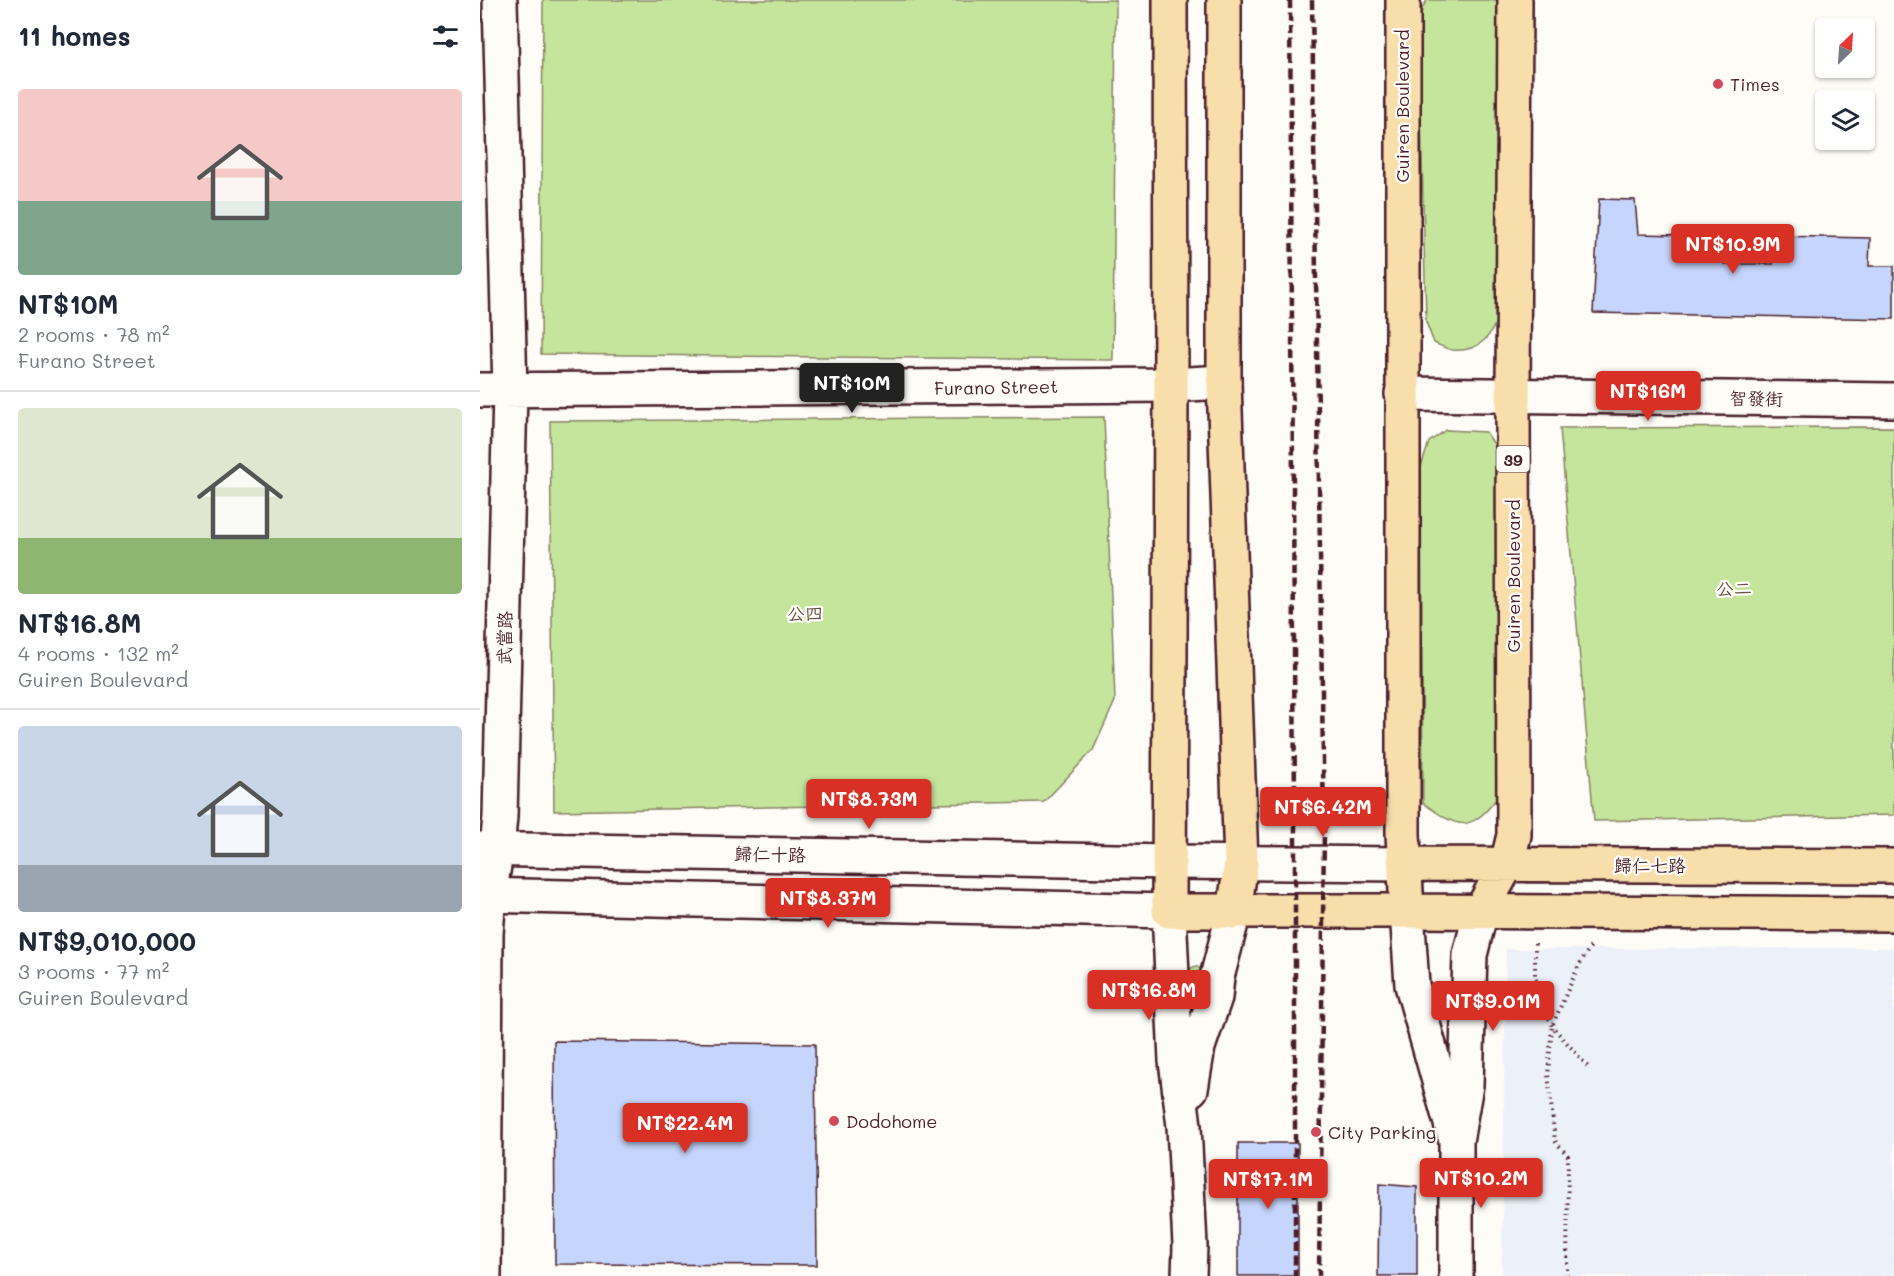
<!DOCTYPE html>
<meta charset="utf-8">
<style>
body{margin:0;font-family:Mali,"LXGW WenKai TC",sans-serif;background:#f6f6f7;color:#1f2937;height:100vh;display:flex;flex-direction:column;font-size:22px;white-space:nowrap}
*{box-sizing:border-box;margin:0}
p{font-size:20px;color:#747a83}
.icon{flex:none;width:33px;height:33px;fill:none;stroke:currentColor;stroke-width:2;stroke-linecap:round;stroke-linejoin:round}
.map{position:relative;flex:1;overflow:hidden}
.drawer{display:flex;flex-direction:column;background:#fff;width:480px}
.drawer>*{flex:none}
.needle{width:39px;rotate:25deg}
.controls{position:absolute;left:1335px;top:18px;display:grid;gap:12px}
.controls a{display:grid;place-items:center;width:60px;height:60px;border-radius:6px;background:#fff;box-shadow:0 2px 4px #0004;font-size:30px}
.price{position:absolute;translate:-50% -51px;padding:0 14px;border-radius:6px;background:#d93025;color:#fff;font-size:20px;line-height:39px;filter:drop-shadow(0 2px 3px #0008)}
.price::after{content:'';position:absolute;left:50%;top:36px;width:18px;height:14px;margin-left:-9px;background:inherit;clip-path:polygon(0 0,100% 0,50% 100%)}
.price.active{background:#222;color:#fff}
ul{padding:0;list-style:none}
li{display:grid;align-content:center;gap:12px;height:318px;padding:0 18px}
li+li{border-top:2px solid #e0e1e3}
li span{display:grid;place-items:center;height:186px;border-radius:6px;color:#555}
li>.icon{margin-inline-start:auto}
span .icon{width:108px;height:108px;fill:#fffc;stroke-width:1}
li b{font-size:26px}
h2{display:flex;justify-content:space-between;align-items:center;height:72px;padding:0 18px;font-size:26px}
main{display:flex;flex:1;min-height:0}
.map>svg:first-child{display:block}
.built{fill:#ecf0f8}
.green{fill:#c5e59d;stroke:#888264;stroke-width:1.5}
.building{fill:#c6d5fb;stroke:#4a1f2b;stroke-width:1.5}
.lines{fill:none;stroke-linecap:round;stroke-linejoin:round}
.minor-casing{stroke:#4a1f2b;stroke-width:38}
.tertiary-casing{stroke:#4a1f2b;stroke-width:38}
.primary-casing{stroke:#4a1f2b;stroke-width:38}
.path{stroke:#4a1f2b;stroke-width:4;stroke-dasharray:1.5 4.5;stroke-linecap:butt}
.minor{stroke:#fdfcf7;stroke-width:33}
.tertiary{stroke:#fdfcf7;stroke-width:33}
.primary{stroke:#f8deab;stroke-width:33}
.rail{stroke:#4a1f2b;stroke-width:4.5;stroke-dasharray:9 4.5;stroke-linecap:butt}
.poi-dot{fill:#d1495b;stroke:#fdfcf7;stroke-width:2}
.labels{text-anchor:middle;dominant-baseline:central;stroke-width:4.5;stroke-linejoin:round;paint-order:stroke}
.shield{fill:#fdfcf7;stroke:#806168;stroke-width:1.5}
.shield-label{font-size:16px;font-weight:bold;fill:#4a1f2b}
.poi-label{font-size:18px;fill:#4a1f2b;stroke:#fdfcf7;text-anchor:start}
.street-label{font-size:18px;fill:#4a1f2b;stroke:#fdfcf7}
.park-label{font-size:18px;fill:#695048;stroke:#fdfcf7}
</style>
<main>
<section class="drawer">
<h2>11 homes<svg class="icon" aria-label="filters" viewBox="0 0 24 24"><path d="M4 7h16M4 17h16"/><circle cx="9" cy="7" r="2"/><circle cx="15" cy="17" r="2"/></svg></h2>
<ul>
<li><span style="background:linear-gradient(#f6c9c9 60%,#7fa58c 0)"><svg class="icon" aria-label="home" viewBox="0 0 24 24"><path d="M3 11l9-7 9 7M6 9v11h12V9"/></svg></span><div><b>NT$10M</b><p>2 rooms · 78 m²</p><p>Furano Street</p></div></li>
<li><span style="background:linear-gradient(#dfe7d0 70%,#8fb573 0)"><svg class="icon" aria-label="home" viewBox="0 0 24 24"><path d="M3 11l9-7 9 7M6 9v11h12V9"/></svg></span><div><b>NT$16.8M</b><p>4 rooms · 132 m²</p><p>Guiren Boulevard</p></div></li>
<li><span style="background:linear-gradient(#c9d6e8 75%,#9aa5b1 0)"><svg class="icon" aria-label="home" viewBox="0 0 24 24"><path d="M3 11l9-7 9 7M6 9v11h12V9"/></svg></span><div><b>NT$9,010,000</b><p>3 rooms · 77 m²</p><p>Guiren Boulevard</p></div></li>
</ul>
</section>
<div class="map">
<svg width="1414" height="1276" viewBox="0 0 1414 1276">
<rect width="100%" height="100%" fill="#fdfcf7"/>
<filter id="ink" filterUnits="userSpaceOnUse"><feTurbulence type="fractalNoise" baseFrequency=".0167" numOctaves="2"/><feDisplacementMap in="SourceGraphic" scale="12" xChannelSelector="R" yChannelSelector="G"/><feConvolveMatrix kernelMatrix="1 2 1 2 8 2 1 2 1" color-interpolation-filters="sRGB"/></filter>
<g filter="url(#ink)">
<path class="built" d="M1414,948V1276H1022L1026,949Z"/>
<path class="green" d="M63,0H636L633,360L61,354Z
M947,0H1017L1021,10L1019,312C1013,336 1000,352 972,350C966,349 959,345 954,343L946,322L939,30L942,9Z
M624,417L635,701L613,750L564,802L74,811L70,421Z
M1414,427V815L1114,821L1080,428Z
M966,430L1006,432L1022,456L1017,798C989,835 977,827 943,803L941,467L949,442Z
M716,966L726,973L727,981L699,1049L703,971Z"/>
<path class="building" d="M1119,199L1155,200L1158,234L1246,236L1245,264H1293V236L1390,238L1389,266H1414V319L1113,313Z
M74,1041L335,1044L337,1265L75,1264Z
M758,1143H818V1276H758Z
M899,1184L937,1187V1276H898Z"/>
<g class="lines">
<g class="minor-casing">
<path id="minor" d="M0,390L691,385L744,382
M922,394L1414,400
M17,848L20,817L30,391L20,0
M0,849L690,862L925,864
M0,895L689,911L696,1061L704,1126L710,1245L709,1276
M927,911L932,985L974,1134
M711,1089L718,1047L735,997L737,977L754,912
M976,1276V1141L986,1085L990,955L1001,911"/>
</g>
<g class="tertiary-casing">
<path id="tertiary" d="M4,1276L6,934L9,895L17,848"/>
</g>
<g class="primary-casing">
<path id="primary" d="M690,0L691,385L689,911H927L1414,914
M744,0V382L761,863L754,912
M923,0V834L927,911
M925,864L1414,866
M1001,911L1027,864L1034,835L1033,394L1035,0"/>
</g>
<path class="path" d="M1055,943V977L1072,1026L1108,1067
M1087,1276L1088,1156L1075,1141L1068,1074L1072,1026L1099,965L1112,944"/>
<use href="#minor" class="minor"/>
<use href="#tertiary" class="tertiary"/>
<use href="#primary" class="primary"/>
<path class="rail" d="M810,0L815,809V1276
M832,0L844,830L839,1276"/>
</g>
</g>
<g class="poi-dot">
<circle cx="1238" cy="84" r="6"/>
<circle cx="354" cy="1121" r="6"/>
<circle cx="836" cy="1132" r="6"/>
</g>
<g class="labels">
<rect class="shield" x="1016.5" y="446" width="33" height="26" rx="4.5"/>
<g class="shield-label">
<text x="1033" y="459">39</text>
</g>
<g class="poi-label">
<text x="1250" y="84">Times</text>
<text x="366" y="1121">Dodohome</text>
<text x="848" y="1132">City Parking</text>
</g>
<g class="street-label">
<text transform="translate(922 106) rotate(-90)">Guiren Boulevard</text>
<text transform="translate(516 387) rotate(-1)">Furano Street</text>
<text transform="translate(1276 398) rotate(1)">智發街</text>
<text transform="translate(1033 576) rotate(-90)">Guiren Boulevard</text>
<text transform="translate(24 638) rotate(-89)">武當路</text>
<text transform="translate(290 854) rotate(1)">歸仁十路</text>
<text x="1170" y="865">歸仁七路</text>
</g>
<g class="park-label">
<text x="1254" y="588">公二</text>
<text x="325" y="613">公四</text>
</g>
</g>
</svg>
<div class="controls">
<a><svg class="needle" viewBox="-14 -14 28 28"><path d="M0-13l5 13h-10z" fill="#e53935"/><path d="M0 13l5-13h-10z" fill="#747a83"/></svg></a>
<a><svg class="icon" aria-label="layers" viewBox="0 0 24 24"><path d="M12 4l9 5-9 5-9-5zM3 14l9 5 9-5"/></svg></a>
</div>
<b class="price" style="left:1253px;top:275px">NT$10.9M</b>
<b class="price active" style="left:372px;top:414px">NT$10M</b>
<b class="price" style="left:1168px;top:422px">NT$16M</b>
<b class="price" style="left:389px;top:830px">NT$8.73M</b>
<b class="price" style="left:843px;top:838px">NT$6.42M</b>
<b class="price" style="left:348px;top:929px">NT$8.37M</b>
<b class="price" style="left:669px;top:1021px">NT$16.8M</b>
<b class="price" style="left:1013px;top:1032px">NT$9.01M</b>
<b class="price" style="left:205px;top:1154px">NT$22.4M</b>
<b class="price" style="left:1001px;top:1209px">NT$10.2M</b>
<b class="price" style="left:788px;top:1210px">NT$17.1M</b>
</div>
</main>
